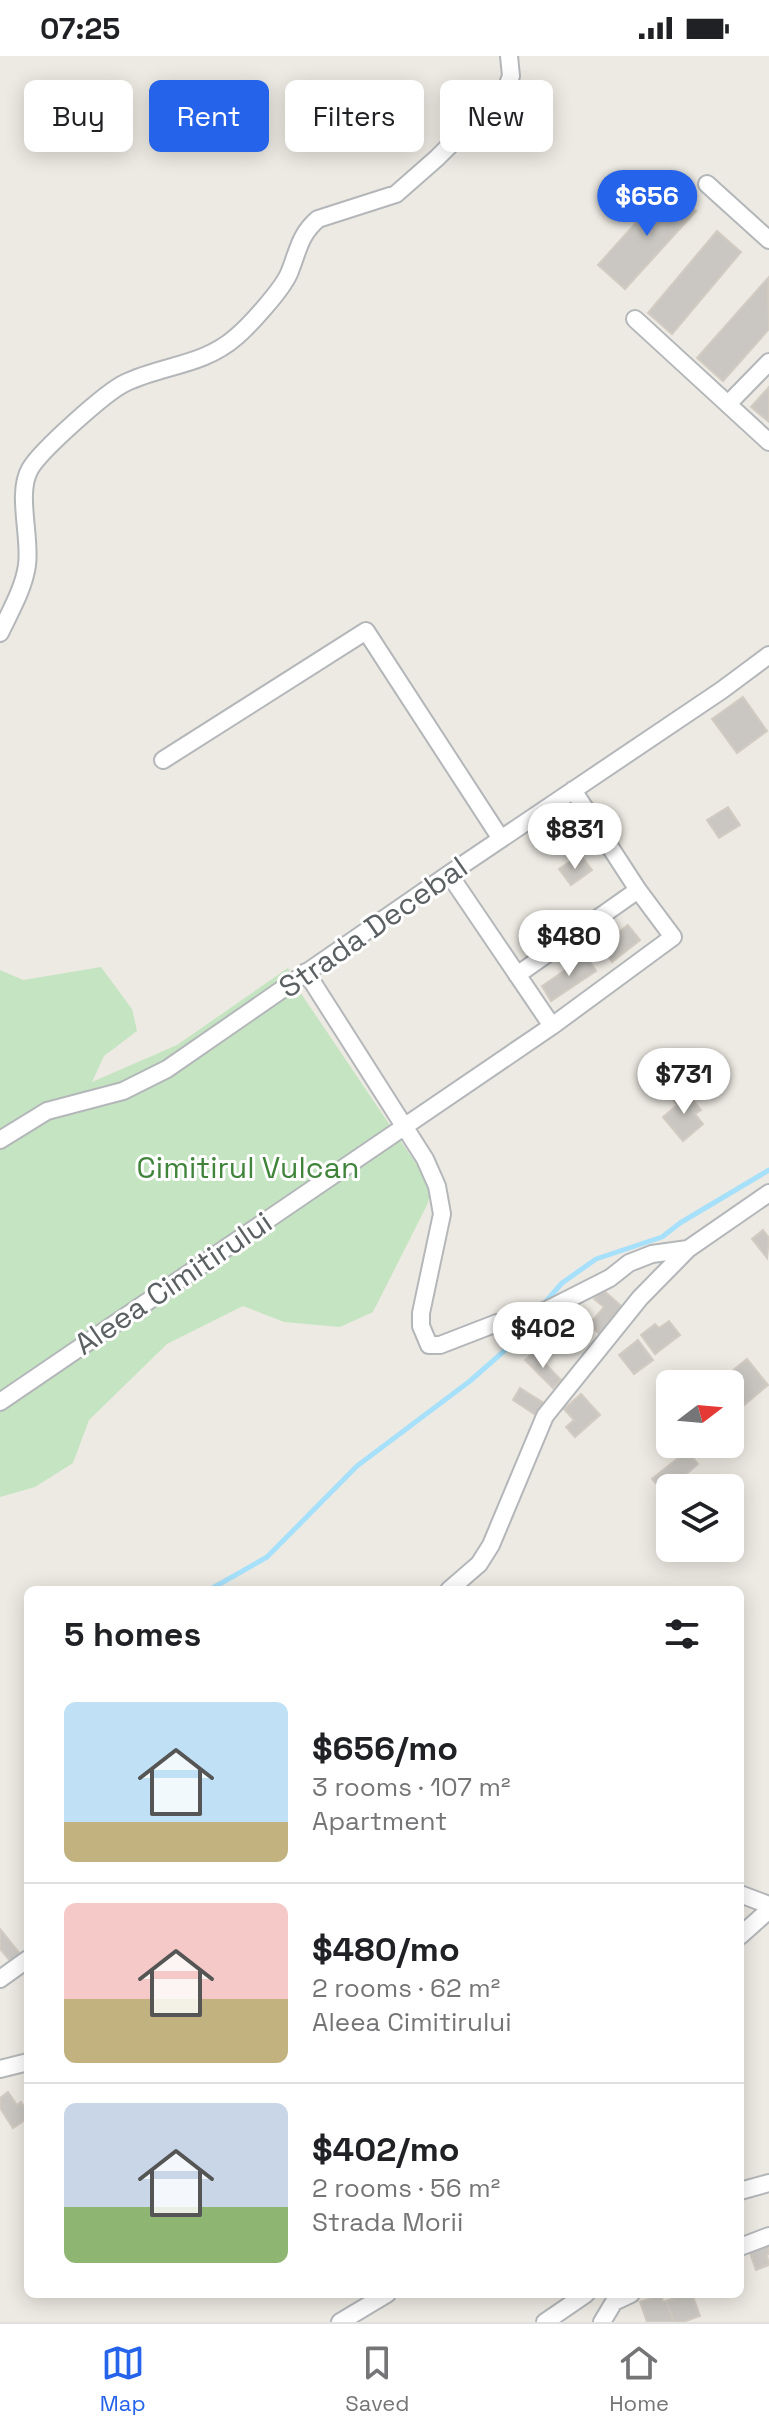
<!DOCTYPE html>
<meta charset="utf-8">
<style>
body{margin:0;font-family:"Space Grotesk",sans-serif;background:#f2f2f2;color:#202124;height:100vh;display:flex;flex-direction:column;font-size:30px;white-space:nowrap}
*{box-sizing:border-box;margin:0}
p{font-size:26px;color:#757577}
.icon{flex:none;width:44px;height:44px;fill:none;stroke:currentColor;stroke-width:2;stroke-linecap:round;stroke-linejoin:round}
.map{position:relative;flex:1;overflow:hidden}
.details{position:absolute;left:24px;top:1530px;width:720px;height:712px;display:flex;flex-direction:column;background:#fff;border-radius:12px;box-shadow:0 4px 20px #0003}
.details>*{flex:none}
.guide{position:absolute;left:24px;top:24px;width:722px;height:72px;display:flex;gap:16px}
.needle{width:52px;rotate:74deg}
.tools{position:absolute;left:656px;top:1314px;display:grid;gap:16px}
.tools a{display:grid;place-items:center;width:88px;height:88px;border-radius:12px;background:#fff;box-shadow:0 4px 20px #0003;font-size:40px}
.price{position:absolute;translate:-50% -68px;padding:0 18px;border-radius:28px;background:#fff;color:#222;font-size:26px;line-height:52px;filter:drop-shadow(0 2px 4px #0008)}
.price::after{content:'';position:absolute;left:50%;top:48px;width:24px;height:18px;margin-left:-12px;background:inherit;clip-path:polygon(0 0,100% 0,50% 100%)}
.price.active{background:#2563eb;color:#fff}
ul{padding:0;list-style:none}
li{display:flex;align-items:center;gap:24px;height:200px;padding:0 40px}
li+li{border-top:2px solid #e0e0e0}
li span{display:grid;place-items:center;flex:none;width:224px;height:160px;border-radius:12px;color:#555}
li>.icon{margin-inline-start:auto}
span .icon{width:96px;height:96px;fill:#fffc;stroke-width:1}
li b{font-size:34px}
h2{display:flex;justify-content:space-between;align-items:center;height:96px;padding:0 40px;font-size:34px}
.tag{padding:0 28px;border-radius:12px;background:#fff;box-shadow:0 4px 20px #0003;font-size:28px;line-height:72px}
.tag.active{background:#2563eb;color:#fff}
.status{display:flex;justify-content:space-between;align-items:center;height:56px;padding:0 40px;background:#fff;direction:ltr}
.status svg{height:22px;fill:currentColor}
.dock{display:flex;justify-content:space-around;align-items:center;height:112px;border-top:2px solid #e0e0e0;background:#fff;font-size:22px;color:#757577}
.dock a{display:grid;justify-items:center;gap:4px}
.dock .active{color:#2563eb}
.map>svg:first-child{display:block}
.green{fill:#c5e4c1}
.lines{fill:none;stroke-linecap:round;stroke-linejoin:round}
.stream{stroke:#a6e0fa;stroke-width:5}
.building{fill:#cac7c2;stroke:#d2cbc2;stroke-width:2}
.minor-casing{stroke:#b4b7ba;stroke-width:20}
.minor{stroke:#fff;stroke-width:16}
.labels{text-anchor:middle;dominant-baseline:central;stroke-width:6;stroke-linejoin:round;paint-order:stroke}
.street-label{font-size:30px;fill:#5b6063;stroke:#fff}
.park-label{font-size:30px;fill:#3f843a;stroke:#fff}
</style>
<div class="status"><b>07:25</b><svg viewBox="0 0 49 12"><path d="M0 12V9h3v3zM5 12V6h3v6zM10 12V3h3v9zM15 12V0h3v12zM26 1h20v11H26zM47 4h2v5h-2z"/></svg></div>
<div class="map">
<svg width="769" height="2266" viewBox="0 0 769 2266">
<rect width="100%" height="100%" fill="#edeae3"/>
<path class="green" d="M101,911L132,953L137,975L104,1000L92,1026L177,989L288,912L300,936L431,1130L428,1147L373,1256L340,1271L284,1266L243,1250L167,1288L89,1364L73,1407L35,1431L0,1441V914L23,924Z"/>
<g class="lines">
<path class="stream" d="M542,1250L562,1227L596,1203L662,1181L680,1167L769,1114
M209,1534L267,1501L357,1410L470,1325L520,1281L532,1265"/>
</g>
<path class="building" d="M668,131L696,155L625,233L598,209Z
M717,175L741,196L672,278L648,257Z
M768,222L769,273L723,325L697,302Z
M769,331V366L751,351Z
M743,641L767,675L737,697L712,663Z
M728,751L740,769L719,782L707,764Z
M583,802L592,814L571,829L559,813L572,804L575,808Z
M628,869L640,884L612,906L607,898L615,892L609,884Z
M586,900L596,915L551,945L542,930Z
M683,1032L701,1054L695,1058L703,1068L683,1085L663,1061L677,1049L672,1042Z
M763,1174L769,1182L767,1202L752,1183Z
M603,1234L627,1255L604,1282L589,1269L604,1251L594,1243Z
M669,1265L680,1279L655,1298L641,1279L655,1268L659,1272Z
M638,1284L653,1304L634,1318L619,1299Z
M534,1296L561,1324L553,1332L525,1304Z
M747,1303L768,1329L738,1354L730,1344V1334L736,1329L727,1319Z
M520,1332L544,1347L536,1359L513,1344Z
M581,1338L600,1359L575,1381L566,1371L574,1364L564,1353Z
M687,1395L698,1408L664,1437L652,1423Z
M0,1873L21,1899L11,1906L0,1893Z
M8,2036L17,2049L21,2046L28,2057V2062L13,2072L0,2052V2042Z
M769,2186V2198L767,2199L769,2209L756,2214L749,2194Z
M685,2238H692L700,2260L683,2266H674L666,2245Z
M661,2239L663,2246L666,2245L674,2266H647L640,2246Z"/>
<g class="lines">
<g class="minor-casing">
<path id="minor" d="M707,128L769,184
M635,263L769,386
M728,348L769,306
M0,577C10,556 24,532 27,509C31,481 16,437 30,413C40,395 106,336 125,327C162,309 203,310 236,281C250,269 284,232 290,215C298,195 300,178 318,163L396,138L437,102L506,33L511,20L509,0
M163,704L366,575L501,783
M306,916L425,1103L437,1130L442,1158L421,1257V1270L429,1289H440L497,1267L517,1265L547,1254L610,1222L629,1207L652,1198L688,1193
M517,919L638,834L573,734
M552,970L673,881L638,834
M0,1084L47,1055L123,1035L167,1013L449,818L722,634L769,599
M0,1346L552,970L449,818
M449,1534L479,1508L491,1489L545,1360L640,1242L688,1193L769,1137
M740,1838L769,1849
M740,1880L769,1854
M0,1923L28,1903
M0,2013L28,2006
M740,2135L769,2127
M740,2191L769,2180
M340,2266L387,2238
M545,2266L586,2238
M602,2266L614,2246L631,2238"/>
</g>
<use href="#minor" class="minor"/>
</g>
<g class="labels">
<g class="street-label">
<text transform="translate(373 871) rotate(-35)">Strada Decebal</text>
<text transform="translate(173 1227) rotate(-34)">Aleea Cimitirului</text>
</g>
<g class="park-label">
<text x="248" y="1111">Cimitirul Vulcan</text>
</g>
</g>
</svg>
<div class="tools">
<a><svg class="needle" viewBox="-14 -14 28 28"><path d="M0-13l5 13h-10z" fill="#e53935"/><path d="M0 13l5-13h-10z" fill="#757577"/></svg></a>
<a><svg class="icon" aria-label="layers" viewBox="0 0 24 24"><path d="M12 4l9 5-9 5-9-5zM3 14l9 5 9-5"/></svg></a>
</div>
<b class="price active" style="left:647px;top:182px">$656</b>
<b class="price" style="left:575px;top:815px">$831</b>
<b class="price" style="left:569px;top:922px">$480</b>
<b class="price" style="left:684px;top:1060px">$731</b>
<b class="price" style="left:543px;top:1314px">$402</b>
<div class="guide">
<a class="tag">Buy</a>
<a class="tag active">Rent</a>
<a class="tag">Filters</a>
<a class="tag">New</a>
</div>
<section class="details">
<h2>5 homes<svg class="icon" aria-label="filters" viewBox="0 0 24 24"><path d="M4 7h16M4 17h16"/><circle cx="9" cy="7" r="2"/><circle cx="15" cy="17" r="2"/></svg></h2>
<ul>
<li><span style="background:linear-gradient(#bfe0f5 75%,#c2b280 0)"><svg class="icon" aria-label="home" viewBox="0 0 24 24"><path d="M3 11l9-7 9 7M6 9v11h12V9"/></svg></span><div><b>$656/mo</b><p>3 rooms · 107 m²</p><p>Apartment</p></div></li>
<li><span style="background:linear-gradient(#f6c9c9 60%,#c2b280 0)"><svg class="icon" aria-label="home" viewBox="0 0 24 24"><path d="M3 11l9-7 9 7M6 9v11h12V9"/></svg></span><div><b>$480/mo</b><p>2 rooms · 62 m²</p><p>Aleea Cimitirului</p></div></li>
<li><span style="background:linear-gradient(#c9d6e8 65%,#8fb573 0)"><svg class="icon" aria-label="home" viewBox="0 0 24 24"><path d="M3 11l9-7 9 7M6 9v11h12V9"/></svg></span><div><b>$402/mo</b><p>2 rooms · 56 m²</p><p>Strada Morii</p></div></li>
</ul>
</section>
</div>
<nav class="dock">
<a class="active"><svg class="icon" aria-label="map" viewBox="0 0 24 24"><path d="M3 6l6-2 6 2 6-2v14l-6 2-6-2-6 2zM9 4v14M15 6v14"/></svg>Map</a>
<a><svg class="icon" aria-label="saved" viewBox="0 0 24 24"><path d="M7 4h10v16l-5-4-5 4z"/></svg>Saved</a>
<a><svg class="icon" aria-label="home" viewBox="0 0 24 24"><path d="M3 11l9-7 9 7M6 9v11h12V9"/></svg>Home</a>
</nav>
